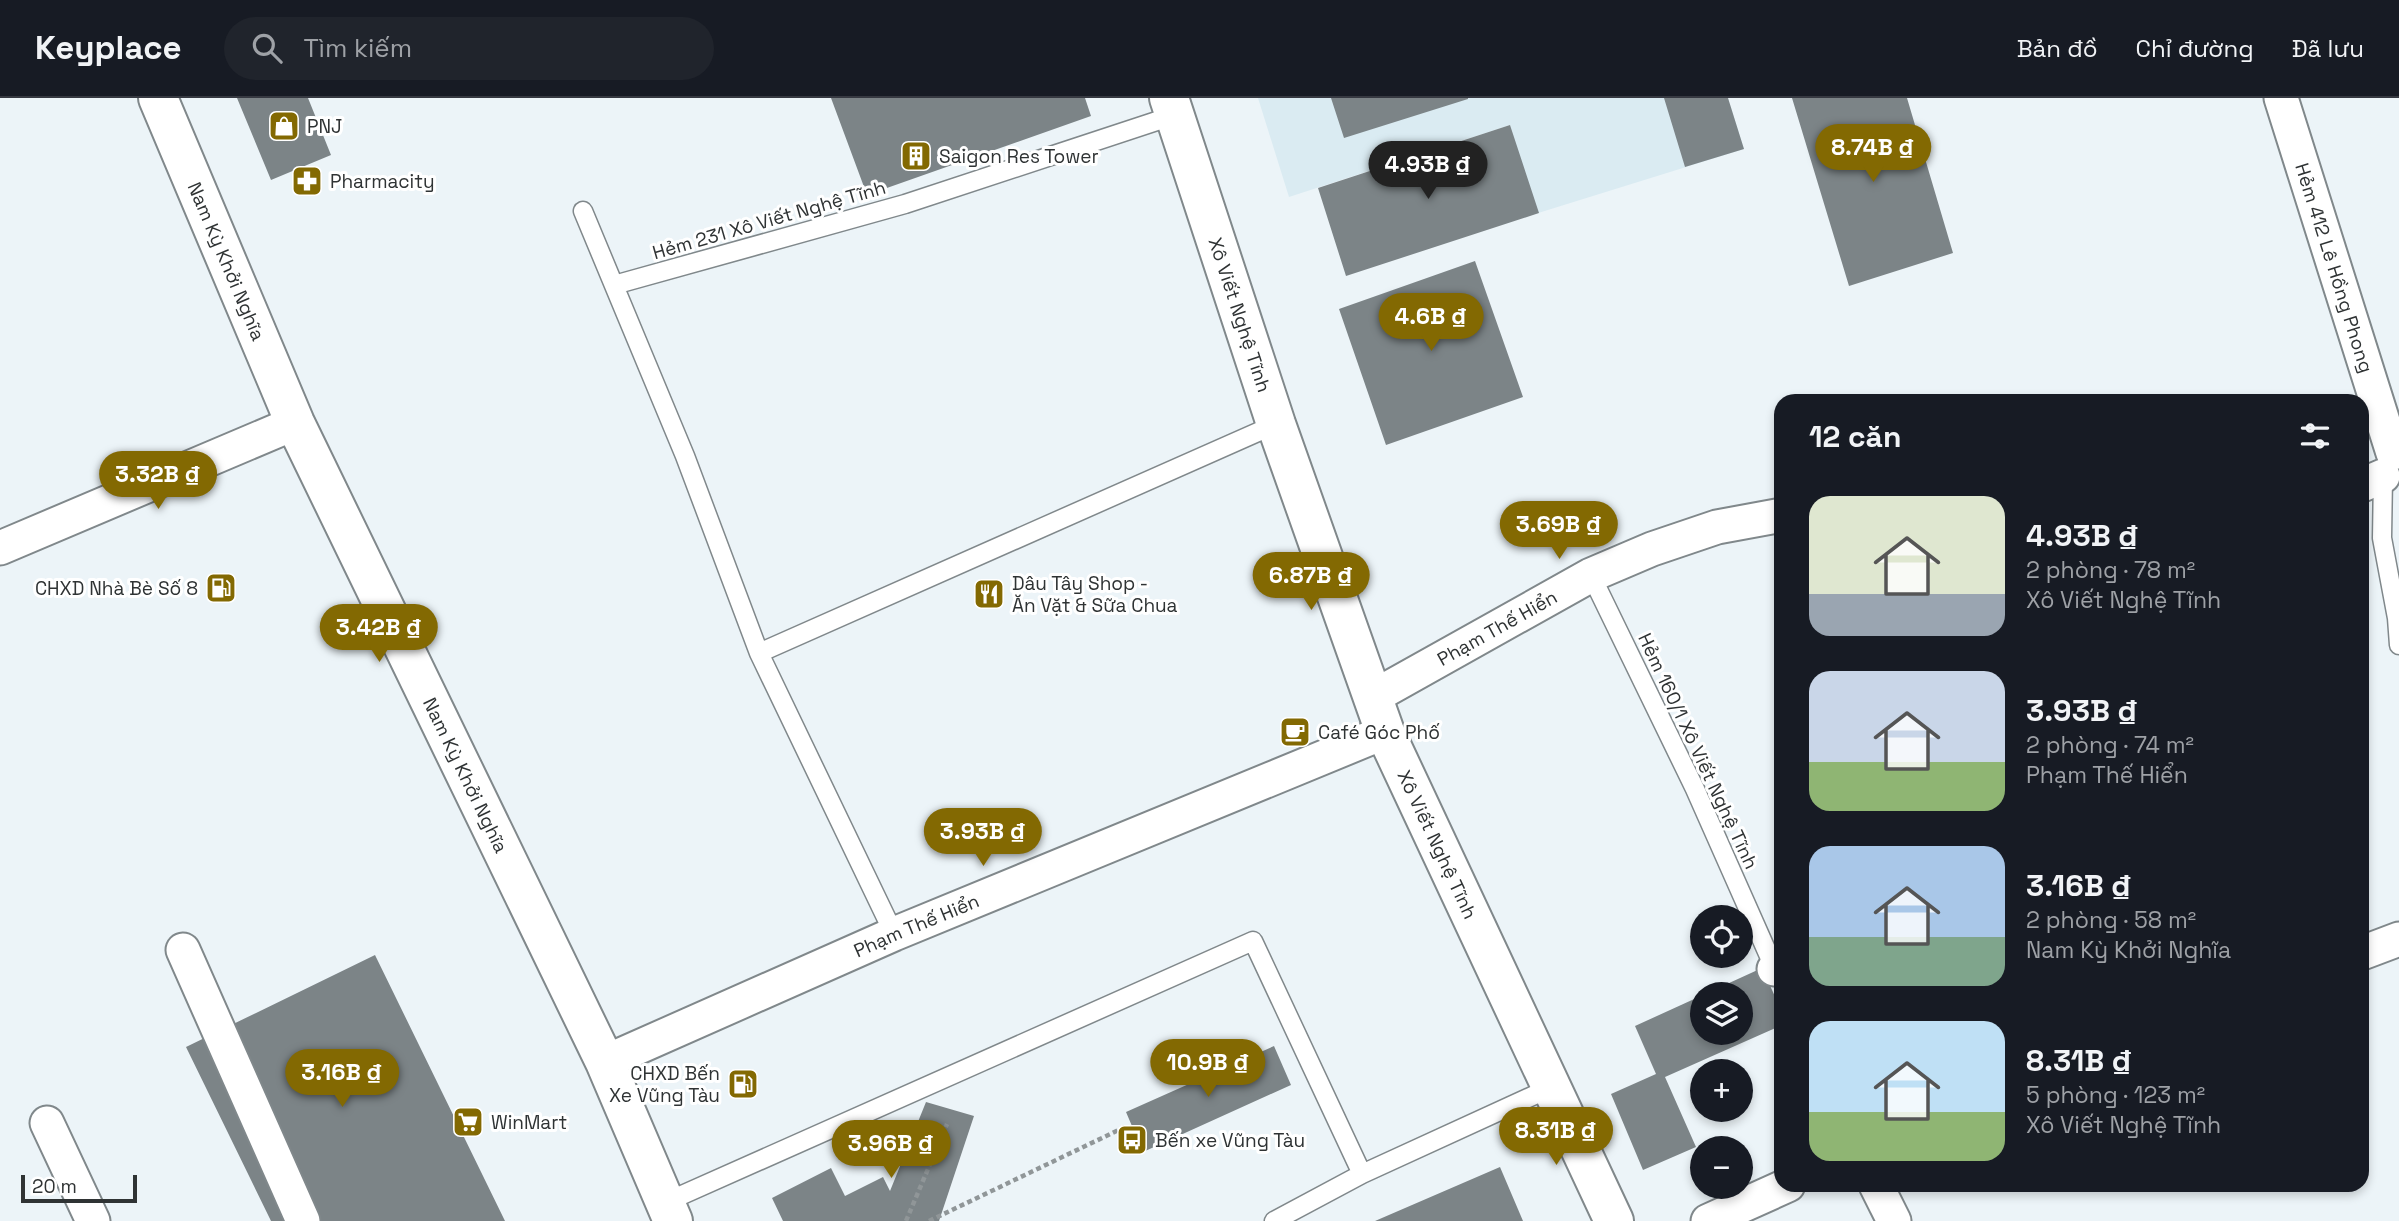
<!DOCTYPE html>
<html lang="vi">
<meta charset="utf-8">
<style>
body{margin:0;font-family:"Space Grotesk",sans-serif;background:#20242c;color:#f1f3f6;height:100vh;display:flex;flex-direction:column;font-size:26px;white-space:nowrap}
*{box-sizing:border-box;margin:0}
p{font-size:23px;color:#9ea1a6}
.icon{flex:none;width:38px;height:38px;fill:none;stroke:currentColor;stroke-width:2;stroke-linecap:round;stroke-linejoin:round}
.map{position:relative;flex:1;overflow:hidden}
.details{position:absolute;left:1774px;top:296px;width:595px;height:798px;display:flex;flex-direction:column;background:#171b24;border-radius:21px;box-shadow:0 4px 10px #0003}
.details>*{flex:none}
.fabs{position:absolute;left:1690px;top:807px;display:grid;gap:14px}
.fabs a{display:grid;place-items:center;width:63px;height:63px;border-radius:50%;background:#171b24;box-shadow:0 4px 10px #0003;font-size:35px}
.scale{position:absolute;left:21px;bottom:18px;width:116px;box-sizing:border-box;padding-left:7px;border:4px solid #2f3334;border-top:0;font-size:19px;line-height:24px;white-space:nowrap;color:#2f3334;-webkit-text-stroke:5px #fff;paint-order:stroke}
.price{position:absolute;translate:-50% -60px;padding:0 16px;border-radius:24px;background:#836902;color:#fff;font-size:23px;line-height:46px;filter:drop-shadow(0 2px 4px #0008)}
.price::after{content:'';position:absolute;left:50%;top:42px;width:21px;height:16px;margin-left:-10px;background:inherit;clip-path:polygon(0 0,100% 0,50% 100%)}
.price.active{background:#222;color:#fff}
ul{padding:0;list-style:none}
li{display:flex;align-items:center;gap:21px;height:175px;padding:0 35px}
li span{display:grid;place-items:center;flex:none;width:196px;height:140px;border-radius:21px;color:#555}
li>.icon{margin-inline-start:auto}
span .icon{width:84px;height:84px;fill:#fffc;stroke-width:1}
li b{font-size:30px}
h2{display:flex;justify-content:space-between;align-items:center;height:84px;padding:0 35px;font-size:30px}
header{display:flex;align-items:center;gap:42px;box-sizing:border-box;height:98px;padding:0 35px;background:#171b24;border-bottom:2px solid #363941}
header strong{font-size:33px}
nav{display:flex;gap:38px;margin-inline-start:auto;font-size:24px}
.search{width:490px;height:63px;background:#20242c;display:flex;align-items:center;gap:18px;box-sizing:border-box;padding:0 24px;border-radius:38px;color:#9ea1a6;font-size:26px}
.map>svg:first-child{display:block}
.built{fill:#daebf2}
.building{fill:#7c8487}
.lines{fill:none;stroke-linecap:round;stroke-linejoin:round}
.service-casing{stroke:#80888b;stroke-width:21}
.minor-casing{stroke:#80888b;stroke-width:37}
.tertiary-casing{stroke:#80888b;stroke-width:42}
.path{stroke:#909698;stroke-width:4.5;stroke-dasharray:5 3.5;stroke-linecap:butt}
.service{stroke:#fff;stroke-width:18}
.minor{stroke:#fff;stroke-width:33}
.tertiary{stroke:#fff;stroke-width:38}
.labels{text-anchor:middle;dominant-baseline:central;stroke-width:6;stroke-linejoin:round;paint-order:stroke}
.poi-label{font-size:19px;fill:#2f3334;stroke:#fff;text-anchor:start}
.street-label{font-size:19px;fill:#2f3334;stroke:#fff}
</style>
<header>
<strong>Keyplace</strong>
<div class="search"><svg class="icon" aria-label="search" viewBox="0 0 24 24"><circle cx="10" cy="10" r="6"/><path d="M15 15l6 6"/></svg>Tìm kiếm</div>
<nav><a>Bản đồ</a><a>Chỉ đường</a><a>Đã lưu</a></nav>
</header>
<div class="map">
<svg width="2399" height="1123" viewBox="0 0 2399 1123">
<rect width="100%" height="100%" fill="#ecf4f8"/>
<path class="built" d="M1258,0H1728L1744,51L1535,116L1510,27L1289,99Z"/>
<path class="building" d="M237,0H308L331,57L271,82Z
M831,0H1085L1091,18L867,97Z
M1331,0H1468V1L1344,40Z
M1664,0H1728L1744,51L1685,69Z
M1792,0H1907L1953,155L1849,188Z
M1510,27L1539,115L1346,178L1318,90Z
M1475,163L1523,299L1386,347L1339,211Z
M375,857L505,1123H271L186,949Z
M1762,870L1782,914V927L1665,979L1696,1049L1643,1072L1611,996L1656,976L1635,928L1703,897V934H1741V896H1705Z
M1274,948L1291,987L1143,1054L1126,1014Z
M926,1004L974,1018L939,1123H783L772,1100L831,1070L845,1098L883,1079L890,1093Z
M1500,1069L1523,1123H1375Z"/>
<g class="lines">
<g class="service-casing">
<path id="service" d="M583,113L685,358L759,555L894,836
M614,187L905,106L1175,17
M2387,375L2383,378L2382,440L2397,520L2399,547
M1591,477L1695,691L1777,876
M759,555L1276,326
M664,1105L1253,843L1362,1076
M1274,1123L1362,1076L1552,989"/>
</g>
<g class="minor-casing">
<g id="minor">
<path id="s1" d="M2281,0L2393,355"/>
<path d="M2362,387L2383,378"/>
<path d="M0,450L295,325"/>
<path id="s2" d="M1373,599L1591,477L1652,451L1717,429L1782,417"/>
<path d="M183,852L303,1123"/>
<path d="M2362,855L2399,841"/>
<path d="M1774,871L1782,868"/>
<path id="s3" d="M605,964L894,836L1385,634"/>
<path d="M47,1025L93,1123"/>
<path d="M1876,1087L1894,1123"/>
<path d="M1708,1123L1788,1087"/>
</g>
</g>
<g class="tertiary-casing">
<g id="tertiary">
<path id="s4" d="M158,0L295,325L605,964L673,1123"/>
<path id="s5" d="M1169,0L1276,326L1385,634L1614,1123"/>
</g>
</g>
<path class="path" d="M906,1123L947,1026
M929,1123L1127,1028"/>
<use href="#service" class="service"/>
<use href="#minor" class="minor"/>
<use href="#tertiary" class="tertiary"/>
</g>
<defs>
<g id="shop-square" transform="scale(1.575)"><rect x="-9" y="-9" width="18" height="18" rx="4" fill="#836902" stroke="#fff"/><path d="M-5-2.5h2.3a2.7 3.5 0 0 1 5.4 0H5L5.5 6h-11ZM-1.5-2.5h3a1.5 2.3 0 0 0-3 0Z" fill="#fff"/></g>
<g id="building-square" transform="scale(1.575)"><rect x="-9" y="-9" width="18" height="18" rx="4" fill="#836902" stroke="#fff"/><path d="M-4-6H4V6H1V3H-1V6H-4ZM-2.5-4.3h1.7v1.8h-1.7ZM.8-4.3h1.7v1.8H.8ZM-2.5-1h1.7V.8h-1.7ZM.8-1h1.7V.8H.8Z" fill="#fff"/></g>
<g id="pharmacy-square" transform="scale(1.575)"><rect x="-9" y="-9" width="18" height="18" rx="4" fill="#836902" stroke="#fff"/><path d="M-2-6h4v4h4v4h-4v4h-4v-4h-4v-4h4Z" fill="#fff"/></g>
<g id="fuel-square" transform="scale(1.575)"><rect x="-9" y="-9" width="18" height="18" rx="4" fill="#836902" stroke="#fff"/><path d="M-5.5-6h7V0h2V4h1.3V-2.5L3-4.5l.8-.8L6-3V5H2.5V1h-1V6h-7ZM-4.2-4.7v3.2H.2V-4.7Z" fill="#fff"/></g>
<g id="restaurant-square" transform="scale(1.575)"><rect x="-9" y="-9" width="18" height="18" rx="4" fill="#836902" stroke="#fff"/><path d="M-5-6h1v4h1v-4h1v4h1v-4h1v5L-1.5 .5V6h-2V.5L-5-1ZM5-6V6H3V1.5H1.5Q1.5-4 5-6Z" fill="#fff"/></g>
<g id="cafe-square" transform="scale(1.575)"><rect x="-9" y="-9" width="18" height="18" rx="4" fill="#836902" stroke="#fff"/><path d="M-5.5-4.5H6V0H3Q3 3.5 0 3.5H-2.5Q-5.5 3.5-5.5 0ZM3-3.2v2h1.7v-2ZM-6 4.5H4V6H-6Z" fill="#fff"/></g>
<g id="supermarket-square" transform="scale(1.575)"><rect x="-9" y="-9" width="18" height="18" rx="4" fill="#836902" stroke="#fff"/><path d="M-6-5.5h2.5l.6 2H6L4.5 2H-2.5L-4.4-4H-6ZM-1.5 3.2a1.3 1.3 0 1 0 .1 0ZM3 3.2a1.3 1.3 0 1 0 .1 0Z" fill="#fff"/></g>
<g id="bus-square" transform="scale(1.575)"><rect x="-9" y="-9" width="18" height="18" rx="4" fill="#836902" stroke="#fff"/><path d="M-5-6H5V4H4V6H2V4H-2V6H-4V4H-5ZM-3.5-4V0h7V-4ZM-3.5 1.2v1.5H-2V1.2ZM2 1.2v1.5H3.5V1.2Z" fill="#fff"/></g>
</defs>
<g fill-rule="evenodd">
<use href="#shop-square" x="284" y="28"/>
<use href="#building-square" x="916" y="58"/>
<use href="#pharmacy-square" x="307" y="83"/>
<use href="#fuel-square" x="221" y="490"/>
<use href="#restaurant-square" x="989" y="496"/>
<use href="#cafe-square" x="1295" y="634"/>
<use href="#fuel-square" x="743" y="986"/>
<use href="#supermarket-square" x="468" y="1024"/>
<use href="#bus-square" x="1132" y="1042"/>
</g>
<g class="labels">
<g class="poi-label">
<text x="307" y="28">PNJ</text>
<text x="939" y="58">Saigon Res Tower</text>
<text x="330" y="83">Pharmacity</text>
<text x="1012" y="485">Dâu Tây Shop -<tspan x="1012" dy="22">Ăn Vặt &amp; Sữa Chua</tspan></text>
<text x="198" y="490" text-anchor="end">CHXD Nhà Bè Số 8</text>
<text x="1318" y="634">Café Góc Phố</text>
<text x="720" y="975" text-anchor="end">CHXD Bến<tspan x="720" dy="22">Xe Vũng Tàu</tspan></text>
<text x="491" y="1024">WinMart</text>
<text x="1155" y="1042">Bến xe Vũng Tàu</text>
</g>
<g class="street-label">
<text transform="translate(769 122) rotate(-16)">Hẻm 231 Xô Viết Nghệ Tĩnh</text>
<text stroke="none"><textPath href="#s4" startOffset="177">Nam Kỳ Khởi Nghĩa</textPath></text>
<text stroke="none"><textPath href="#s1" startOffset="178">Hẻm 412 Lê Hồng Phong</textPath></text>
<text stroke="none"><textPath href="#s5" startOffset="228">Xô Viết Nghệ Tĩnh</textPath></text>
<text stroke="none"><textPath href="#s2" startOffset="142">Phạm Thế Hiển</textPath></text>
<text transform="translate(1698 653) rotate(65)">Hẻm 160/1 Xô Viết Nghệ Tĩnh</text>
<text stroke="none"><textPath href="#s4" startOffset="744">Nam Kỳ Khởi Nghĩa</textPath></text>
<text stroke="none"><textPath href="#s5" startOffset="794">Xô Viết Nghệ Tĩnh</textPath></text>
<text stroke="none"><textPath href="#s3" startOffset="340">Phạm Thế Hiển</textPath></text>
</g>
</g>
</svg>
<div class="fabs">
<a><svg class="icon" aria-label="locate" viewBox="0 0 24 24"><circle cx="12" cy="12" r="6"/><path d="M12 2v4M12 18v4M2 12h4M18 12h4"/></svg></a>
<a><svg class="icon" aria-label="layers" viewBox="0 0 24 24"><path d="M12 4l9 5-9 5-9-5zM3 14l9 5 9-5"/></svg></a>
<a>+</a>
<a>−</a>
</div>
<div class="scale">20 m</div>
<b class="price" style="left:1873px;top:86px">8.74B ₫</b>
<b class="price active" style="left:1428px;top:103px">4.93B ₫</b>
<b class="price" style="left:1431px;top:255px">4.6B ₫</b>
<b class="price" style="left:158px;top:413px">3.32B ₫</b>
<b class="price" style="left:1559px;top:463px">3.69B ₫</b>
<b class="price" style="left:1311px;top:514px">6.87B ₫</b>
<b class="price" style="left:379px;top:566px">3.42B ₫</b>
<b class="price" style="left:983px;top:770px">3.93B ₫</b>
<b class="price" style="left:1208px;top:1001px">10.9B ₫</b>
<b class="price" style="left:342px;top:1011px">3.16B ₫</b>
<b class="price" style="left:1556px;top:1069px">8.31B ₫</b>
<b class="price" style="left:891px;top:1082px">3.96B ₫</b>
<section class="details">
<h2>12 căn<svg class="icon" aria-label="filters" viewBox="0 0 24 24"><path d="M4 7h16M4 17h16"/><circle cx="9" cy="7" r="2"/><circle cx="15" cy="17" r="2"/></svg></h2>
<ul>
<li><span style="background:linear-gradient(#dfe7d0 70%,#9aa5b1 0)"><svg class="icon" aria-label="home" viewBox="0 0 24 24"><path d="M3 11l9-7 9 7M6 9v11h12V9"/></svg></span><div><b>4.93B ₫</b><p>2 phòng · 78 m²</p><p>Xô Viết Nghệ Tĩnh</p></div></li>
<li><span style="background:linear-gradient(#c9d6e8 65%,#8fb573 0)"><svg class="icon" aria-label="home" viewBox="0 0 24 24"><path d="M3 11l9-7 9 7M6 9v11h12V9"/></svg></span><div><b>3.93B ₫</b><p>2 phòng · 74 m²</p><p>Phạm Thế Hiển</p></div></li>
<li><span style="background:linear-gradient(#a9c7e8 65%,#7fa58c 0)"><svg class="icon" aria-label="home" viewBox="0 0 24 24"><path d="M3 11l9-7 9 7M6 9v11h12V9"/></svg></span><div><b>3.16B ₫</b><p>2 phòng · 58 m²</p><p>Nam Kỳ Khởi Nghĩa</p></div></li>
<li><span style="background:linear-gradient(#bfe0f5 65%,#8fb573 0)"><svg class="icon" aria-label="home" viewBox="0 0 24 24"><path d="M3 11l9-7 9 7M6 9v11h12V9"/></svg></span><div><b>8.31B ₫</b><p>5 phòng · 123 m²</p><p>Xô Viết Nghệ Tĩnh</p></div></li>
</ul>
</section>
</div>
